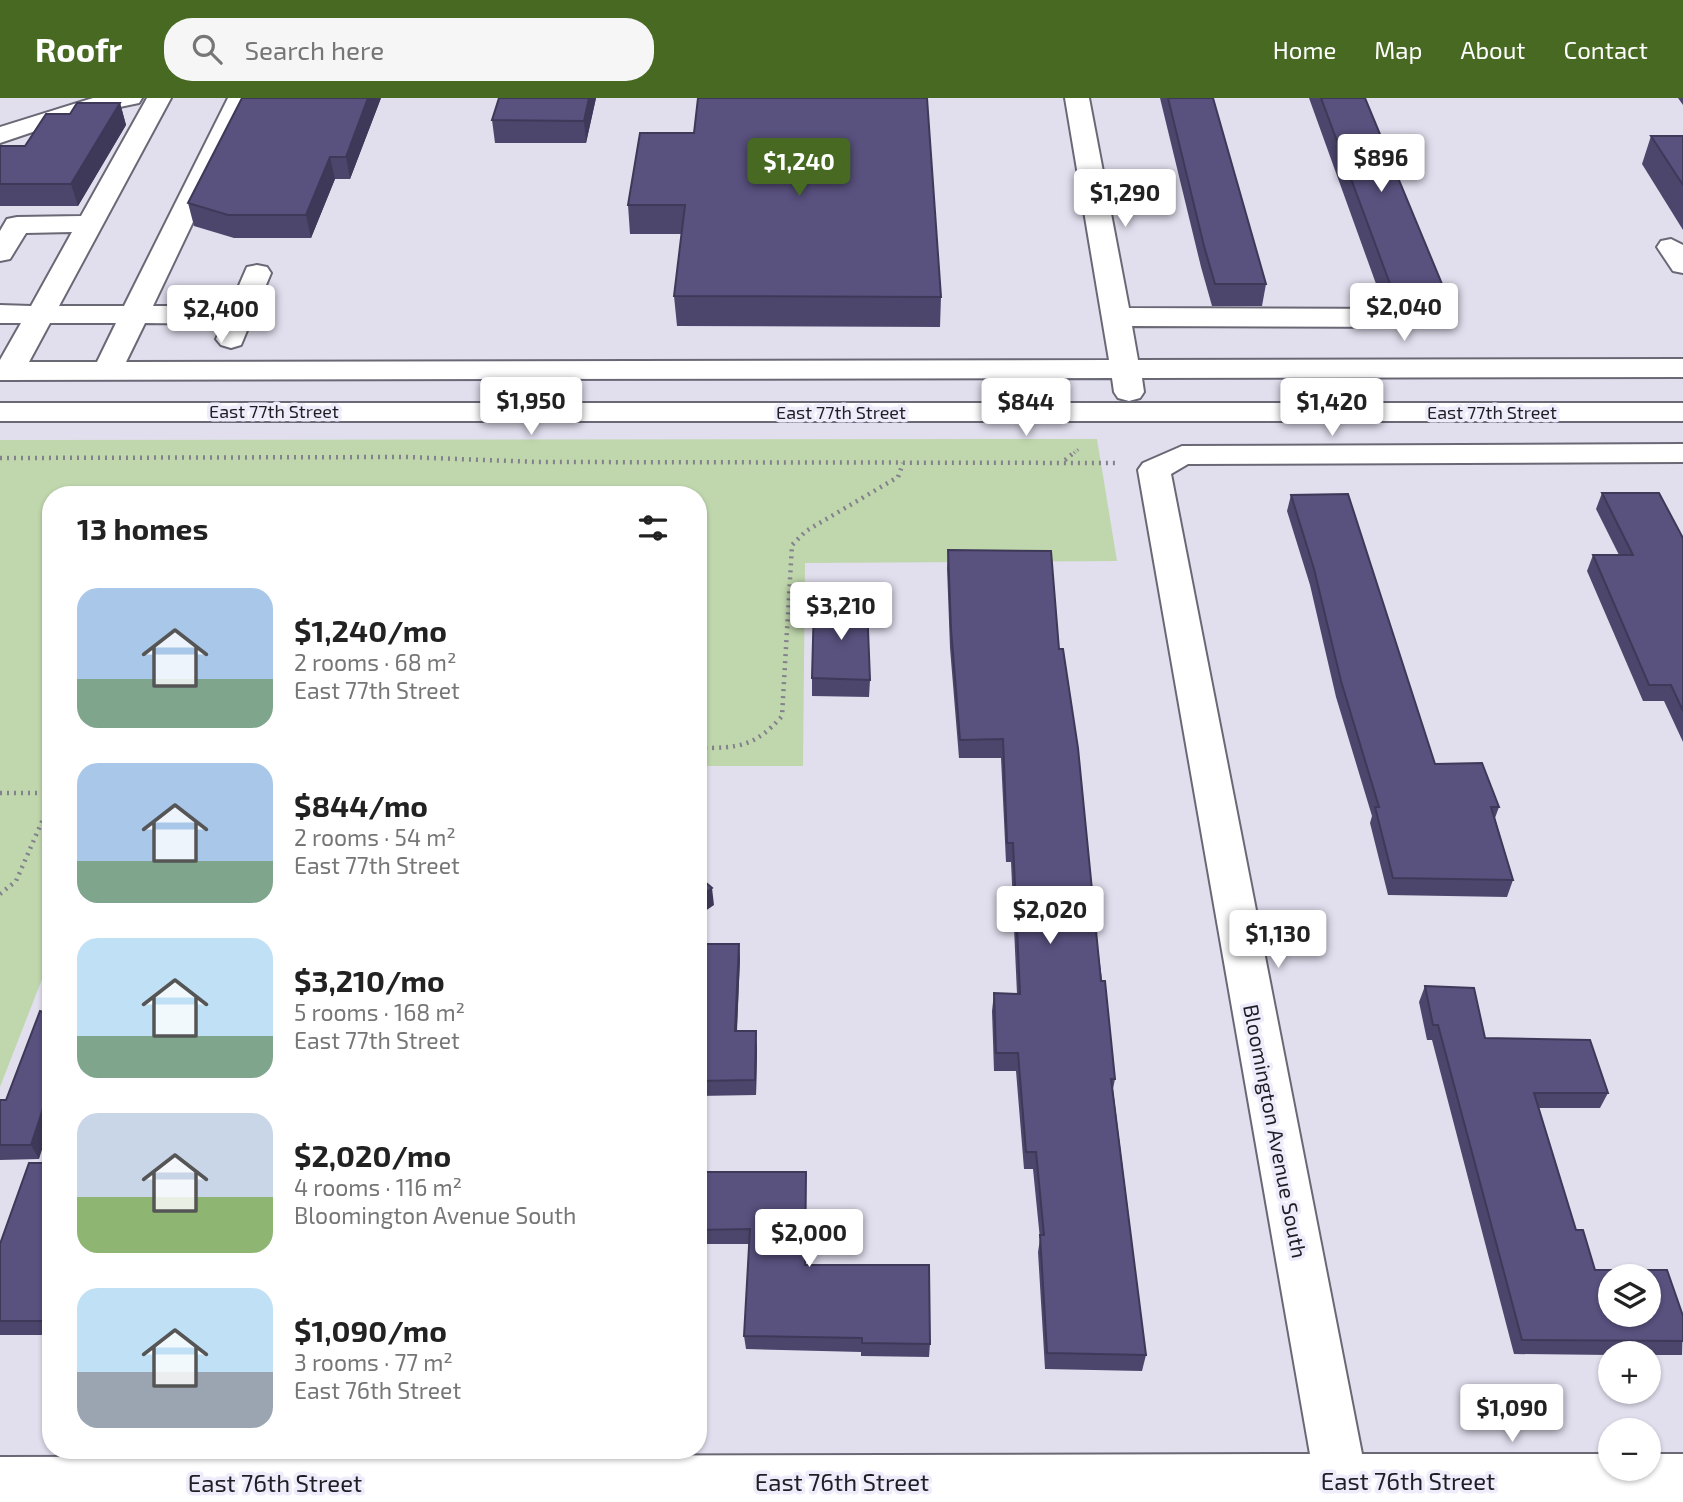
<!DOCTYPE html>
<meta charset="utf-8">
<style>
body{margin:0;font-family:"Exo 2",sans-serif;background:#f6f6f6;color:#222;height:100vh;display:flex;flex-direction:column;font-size:26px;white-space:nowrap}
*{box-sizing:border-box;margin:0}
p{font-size:23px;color:#767676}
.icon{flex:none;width:38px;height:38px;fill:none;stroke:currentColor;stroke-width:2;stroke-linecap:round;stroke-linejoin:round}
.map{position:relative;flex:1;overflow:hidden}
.drawer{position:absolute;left:42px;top:388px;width:665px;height:973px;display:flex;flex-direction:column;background:#fff;border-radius:28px;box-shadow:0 2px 5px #0004}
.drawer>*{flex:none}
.controls{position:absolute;left:1598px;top:1166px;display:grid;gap:14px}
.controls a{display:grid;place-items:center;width:63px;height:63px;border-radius:50%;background:#fff;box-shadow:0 2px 5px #0004;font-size:35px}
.price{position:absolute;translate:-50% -60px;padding:0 16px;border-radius:7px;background:#fff;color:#222;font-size:23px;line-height:46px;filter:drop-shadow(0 2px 4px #0008)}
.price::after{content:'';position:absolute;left:50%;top:42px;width:21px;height:16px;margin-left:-10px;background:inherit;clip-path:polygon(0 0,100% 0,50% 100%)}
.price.selected{background:#476921;color:#fff}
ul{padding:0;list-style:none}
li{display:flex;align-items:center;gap:21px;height:175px;padding:0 35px}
li span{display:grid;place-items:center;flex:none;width:196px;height:140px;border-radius:21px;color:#555}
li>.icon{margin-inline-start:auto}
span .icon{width:84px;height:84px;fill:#fffc;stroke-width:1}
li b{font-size:30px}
h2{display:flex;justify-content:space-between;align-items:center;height:84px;padding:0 35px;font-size:30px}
header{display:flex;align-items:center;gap:42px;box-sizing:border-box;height:98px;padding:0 35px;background:#476921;color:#fff}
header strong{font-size:33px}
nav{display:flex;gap:38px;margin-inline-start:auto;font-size:24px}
.search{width:490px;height:63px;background:#f6f6f6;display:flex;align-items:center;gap:18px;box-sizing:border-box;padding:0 24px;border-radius:28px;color:#767676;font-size:26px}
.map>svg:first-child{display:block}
.green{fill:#c0d7ad}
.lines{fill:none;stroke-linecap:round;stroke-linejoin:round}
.minor-casing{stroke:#696875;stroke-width:4}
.path-far1{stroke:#83818c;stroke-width:3.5;stroke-dasharray:1 3.5;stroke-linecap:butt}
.path{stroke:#83818c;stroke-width:4.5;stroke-dasharray:2 5;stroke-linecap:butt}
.minor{fill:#fff;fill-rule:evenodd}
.wall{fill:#4d466c}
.shaded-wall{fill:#3e3958}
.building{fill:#59517e;stroke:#3e3958;stroke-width:2;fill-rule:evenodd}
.labels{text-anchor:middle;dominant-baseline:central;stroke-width:7;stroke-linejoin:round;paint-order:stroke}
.far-street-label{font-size:18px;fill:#1f1e24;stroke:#eeecfb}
.street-label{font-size:21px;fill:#1f1e24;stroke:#eeecfb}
.near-street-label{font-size:24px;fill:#1f1e24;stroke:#eeecfb}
</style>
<header>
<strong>Roofr</strong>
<div class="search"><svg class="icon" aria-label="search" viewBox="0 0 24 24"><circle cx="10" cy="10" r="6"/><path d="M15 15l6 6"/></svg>Search here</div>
<nav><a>Home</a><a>Map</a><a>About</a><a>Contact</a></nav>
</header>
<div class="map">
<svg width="1683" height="1404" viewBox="0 0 1683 1404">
<rect width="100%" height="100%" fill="#e1dfee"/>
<path class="green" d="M1097,341L1117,463L805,465L803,668H698V397H51V858L0,989V342Z"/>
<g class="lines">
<g class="minor-casing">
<path id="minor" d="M93,0H142L139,5L86,16L0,45V29Z
M147,0H171L59,208H124L228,0H252L153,208H230L247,169L257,167L267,169L271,175L241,247L231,250L221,247L216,241L223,226L145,225L126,264L1109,262L1065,0H1089L1129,210L1415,211L1425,214L1429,220L1425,226L1415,229L1132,228L1138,262L1683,261V279L1142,280L1144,294L1140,300L1129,303L1118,300L1114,294L1112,280L0,282V262L21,225H0V207L31,208L72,134L26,135L10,161L0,163V133L7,121L17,119L81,118ZM50,225H116L97,264H29Z
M1671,141L1683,147V175L1673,173L1657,149L1661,143Z
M0,305H1683V323H0Z
M1683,346V364L1188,366L1171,376L1362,1356H1610V1370H1648V1356H1683V1404H0V1359L1310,1356L1138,372L1143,365L1182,348Z"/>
</g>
<path class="path-far1" d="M1074,355L1080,350"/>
<path class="path" d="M0,360L406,359L537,364L1115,365
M1065,362L1076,353
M698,650C738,650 755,649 782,618L792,447L806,433L898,379L903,365
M0,695H51
M0,796L16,783L51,703"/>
<use href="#minor" class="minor"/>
</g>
<path class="wall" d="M381,0L350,81H335L311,140H234L194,128L188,105Z
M596,0L586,45H495L492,22Z
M1160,0H1213L1266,186L1262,208H1212L1201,169Z
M1309,0H1365L1442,186L1436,208H1384Z
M1678,0H1683V7Z
M120,5L126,27L78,108H0V48H25Z
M640,35L941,199L940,229L677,228L674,198L682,136H630L628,107Z
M1651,38H1683V132L1642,66Z
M1602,395L1683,440V644L1664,603H1643L1587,473L1593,457H1619L1596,411Z
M1291,397L1435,666L1499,709L1495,720L1513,782L1507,799L1388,797L1370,725L1372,718L1336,599L1310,487L1287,413Z
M948,452L1059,551L1115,981L1113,991L1146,1257L1142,1273L1045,1271L1038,1154L1040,1141L1033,1071H1024L1016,973H994L992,913L994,895L1017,896L1011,764H1006L1001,660H959L950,550L947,470Z
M812,580L870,582L869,599L812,598Z
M698,846H739L740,861L737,933L757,949L756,997L698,998Z
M1425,888L1485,940L1608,995L1600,1010H1539L1576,1132L1595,1172L1683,1218L1682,1257H1648V1255H1610V1257L1514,1256L1432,942H1427L1419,904Z
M51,917L39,1061L0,1062V1002H6Z
M51,1065V1237H0V1146Z
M698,1074L806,1167L930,1246L929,1259L861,1258V1254L746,1251L744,1238L749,1146H698Z"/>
<path class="shaded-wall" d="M368,0H381L350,81L346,59Z
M589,0H596L586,45L584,23Z
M120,5L126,27L78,108L71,86Z
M330,59L335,81L311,140L306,117Z
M712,790L714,807L698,818V800Z
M739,846L740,861L736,949L735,933Z
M756,933L757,949L756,997L755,982Z
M50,986L51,1024L39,1061L31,1047Z"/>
<path class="building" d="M242,0H368L346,59H330L306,117H228L188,105Z
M499,0H589L584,23L492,22Z
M698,0H927L941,199L674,198L685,107H628L640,35H694Z
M1168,0H1213L1266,186H1215L1204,148Z
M1321,0H1365L1442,186H1390Z
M77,5H120L71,86H0V48H25L46,16H70Z
M1651,38H1683V87Z
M1602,395H1659L1683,440V613L1671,587H1649L1593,457H1633Z
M1348,396L1435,666L1482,665L1499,709H1491L1513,782L1393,780L1375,709H1379L1341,583L1314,471L1291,397Z
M948,452L1051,453L1059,551H1063L1078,650L1101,883H1105L1115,981H1111L1146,1257L1047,1255L1040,1137H1044L1036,1054H1026L1018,955H996L994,895L1020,896L1013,745H1007L1003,641L960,642L951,531Z
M814,505L867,506L870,582L812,580Z
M698,778L712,790L698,800Z
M698,846H739L735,933H756L755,982L698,983Z
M1425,888L1474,890L1485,940L1590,942L1608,995H1534L1576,1132H1583L1595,1172H1667L1683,1218V1243L1522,1242L1438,927H1433ZM1610,1178H1648V1216H1610Z
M40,913L51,917V986L31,1047H0V1002H6Z
M29,1065H51V1223H0V1146Z
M698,1074H806L805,1167H929L930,1246L862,1245V1240L744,1238L750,1131L698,1132Z"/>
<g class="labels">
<g class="far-street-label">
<text x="274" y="313">East 77th Street</text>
<text x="841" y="314">East 77th Street</text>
<text x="1492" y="314">East 77th Street</text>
</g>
<g class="street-label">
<text transform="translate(1276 1033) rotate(79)">Bloomington Avenue South</text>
</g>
<g class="near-street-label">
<text x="1408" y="1382">East 76th Street</text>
<text x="842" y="1383">East 76th Street</text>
<text x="275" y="1384">East 76th Street</text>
</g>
</g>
</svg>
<div class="controls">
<a><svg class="icon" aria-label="layers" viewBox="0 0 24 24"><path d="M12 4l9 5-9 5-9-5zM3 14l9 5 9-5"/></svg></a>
<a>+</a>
<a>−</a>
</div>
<b class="price" style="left:1381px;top:96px">$896</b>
<b class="price selected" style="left:799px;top:100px">$1,240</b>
<b class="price" style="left:1125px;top:131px">$1,290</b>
<b class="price" style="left:1404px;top:245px">$2,040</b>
<b class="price" style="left:221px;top:247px">$2,400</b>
<b class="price" style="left:531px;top:339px">$1,950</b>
<b class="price" style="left:1026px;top:340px">$844</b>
<b class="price" style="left:1332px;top:340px">$1,420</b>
<b class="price" style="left:841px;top:544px">$3,210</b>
<b class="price" style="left:1050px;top:848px">$2,020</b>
<b class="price" style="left:1278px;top:872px">$1,130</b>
<b class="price" style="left:809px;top:1171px">$2,000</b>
<b class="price" style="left:1512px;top:1346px">$1,090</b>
<section class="drawer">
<h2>13 homes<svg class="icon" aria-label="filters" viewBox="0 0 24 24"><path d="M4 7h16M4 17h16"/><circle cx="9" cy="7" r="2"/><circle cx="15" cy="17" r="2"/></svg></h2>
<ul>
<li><span style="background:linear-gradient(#a9c7e8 65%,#7fa58c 0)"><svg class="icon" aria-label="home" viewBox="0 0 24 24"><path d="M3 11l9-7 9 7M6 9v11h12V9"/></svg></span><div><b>$1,240/mo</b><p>2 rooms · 68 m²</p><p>East 77th Street</p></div></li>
<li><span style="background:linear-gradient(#a9c7e8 70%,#7fa58c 0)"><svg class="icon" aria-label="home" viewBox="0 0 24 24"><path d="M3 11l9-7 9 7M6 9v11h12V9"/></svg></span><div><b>$844/mo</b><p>2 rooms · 54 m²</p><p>East 77th Street</p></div></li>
<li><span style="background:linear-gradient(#bfe0f5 70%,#7fa58c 0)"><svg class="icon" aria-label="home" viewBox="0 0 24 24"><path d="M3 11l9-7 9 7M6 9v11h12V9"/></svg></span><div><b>$3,210/mo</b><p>5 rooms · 168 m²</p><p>East 77th Street</p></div></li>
<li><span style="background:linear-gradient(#c9d6e8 60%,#8fb573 0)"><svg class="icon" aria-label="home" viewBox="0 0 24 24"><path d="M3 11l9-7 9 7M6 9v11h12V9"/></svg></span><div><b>$2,020/mo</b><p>4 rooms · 116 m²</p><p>Bloomington Avenue South</p></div></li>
<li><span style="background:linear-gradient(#bfe0f5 60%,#9aa5b1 0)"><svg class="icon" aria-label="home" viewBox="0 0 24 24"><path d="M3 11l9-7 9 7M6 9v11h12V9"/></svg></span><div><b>$1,090/mo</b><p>3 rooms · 77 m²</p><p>East 76th Street</p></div></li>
</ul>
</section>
</div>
